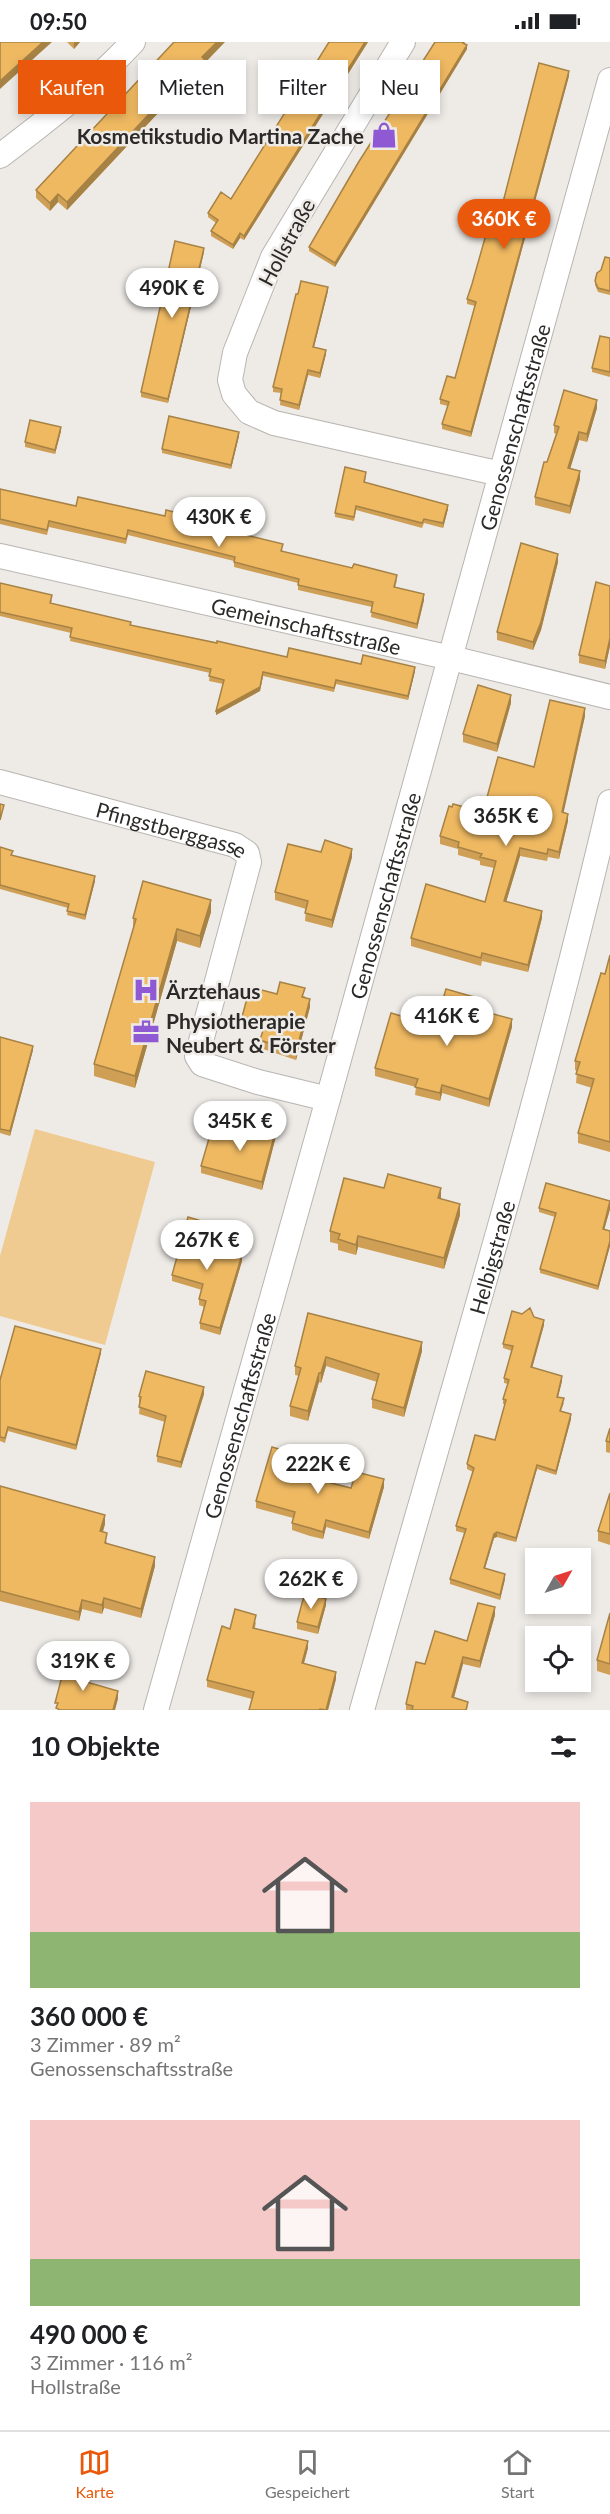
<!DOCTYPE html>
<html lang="de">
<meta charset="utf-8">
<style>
body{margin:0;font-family:Lato,sans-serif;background:#f6f6f6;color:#202124;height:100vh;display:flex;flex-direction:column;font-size:22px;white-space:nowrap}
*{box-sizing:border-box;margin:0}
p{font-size:20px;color:#757577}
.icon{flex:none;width:33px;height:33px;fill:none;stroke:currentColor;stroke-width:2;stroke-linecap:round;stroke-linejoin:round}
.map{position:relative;height:1668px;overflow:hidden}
.details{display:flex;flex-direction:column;background:#fff;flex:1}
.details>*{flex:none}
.top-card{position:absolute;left:18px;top:18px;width:574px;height:54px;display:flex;gap:12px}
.needle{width:39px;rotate:51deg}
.fabs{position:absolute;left:525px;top:1506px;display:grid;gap:12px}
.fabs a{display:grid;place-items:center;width:66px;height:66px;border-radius:0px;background:#fff;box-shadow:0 3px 9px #0003;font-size:30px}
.price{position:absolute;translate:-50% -51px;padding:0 14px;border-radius:21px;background:#fff;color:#222;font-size:20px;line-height:39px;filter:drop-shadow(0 2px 3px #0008)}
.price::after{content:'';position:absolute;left:50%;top:36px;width:18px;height:14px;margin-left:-9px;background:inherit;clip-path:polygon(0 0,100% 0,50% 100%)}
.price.selected{background:#ea580c;color:#fff}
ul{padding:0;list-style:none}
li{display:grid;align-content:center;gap:12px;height:318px;padding:0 30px}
li span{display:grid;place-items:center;height:186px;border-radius:0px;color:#555}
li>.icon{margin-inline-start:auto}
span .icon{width:108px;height:108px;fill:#fffc;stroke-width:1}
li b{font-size:26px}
h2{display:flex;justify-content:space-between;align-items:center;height:72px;padding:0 30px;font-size:26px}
.pill{padding:0 21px;border-radius:0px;background:#fff;box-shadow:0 3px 9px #0003;font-size:21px;line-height:54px}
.pill.selected{background:#ea580c;color:#fff}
.status{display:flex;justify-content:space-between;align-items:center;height:42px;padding:0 30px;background:#fff;direction:ltr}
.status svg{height:16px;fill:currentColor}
.tabs{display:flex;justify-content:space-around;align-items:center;height:84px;border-top:2px solid #e0e0e0;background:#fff;font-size:16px;color:#757577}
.tabs a{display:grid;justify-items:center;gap:3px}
.tabs .selected{color:#ea580c}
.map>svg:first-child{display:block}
.green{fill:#efca91}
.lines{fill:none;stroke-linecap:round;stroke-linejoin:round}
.street-casing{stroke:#b8b5b1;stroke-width:26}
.street{stroke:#fff;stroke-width:24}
.wall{fill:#ce9f54}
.shaded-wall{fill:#a78245}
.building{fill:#efb962;stroke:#a78245;stroke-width:1.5}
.labels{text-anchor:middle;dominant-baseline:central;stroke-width:5;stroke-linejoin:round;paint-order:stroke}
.poi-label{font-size:21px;font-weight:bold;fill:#2b2a28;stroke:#eeebe7;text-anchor:start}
.street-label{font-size:21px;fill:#2b2a28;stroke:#eeebe7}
</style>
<div class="status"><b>09:50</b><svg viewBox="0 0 49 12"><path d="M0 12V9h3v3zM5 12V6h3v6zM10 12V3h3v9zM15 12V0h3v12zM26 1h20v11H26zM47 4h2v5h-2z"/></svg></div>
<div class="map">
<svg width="610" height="1668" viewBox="0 0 610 1668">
<rect width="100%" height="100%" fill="#eeebe7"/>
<path class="green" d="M35,1087L155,1120L105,1303L0,1274V1214Z"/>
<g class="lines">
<g class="street-casing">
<g id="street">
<path d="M403,0L273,215L235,311L230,338L234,352L249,370L274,381L501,432"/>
<path d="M0,114C46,79 93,43 133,0"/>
<path id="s1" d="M0,514L451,616L610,655"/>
<path id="s2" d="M0,740L235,803L247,811L249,820L197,1014L202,1022L258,1040L328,1057"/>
<path id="s3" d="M156,1668L328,1057L610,38"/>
<path id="s4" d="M362,1668C447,1366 539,1065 610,760"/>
</g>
</g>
<use href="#street" class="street"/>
</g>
<path class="wall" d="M67,0H80L74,7Z
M174,0L206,19L229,50L218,62L190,37L67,168L58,160L50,169L36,156V148Z
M329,0H368L244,198L240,196L233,207L211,194V189L216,181L208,175V171L231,157Z
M465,2L467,7L335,225L309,209V205Z
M569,34L471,395L442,387V382L448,364L440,362V357L455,336L475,264L467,262V257L495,191Z
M204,210L168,361L141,355V350Z
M610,216V253L598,250L595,243V239Z
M328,249L314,305L326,312L320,336L308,333L299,368L280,363L281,351L273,350V345Z
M610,296V335L592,330V326Z
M597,366L587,400L579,398L570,426L580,437L570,472L535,463V455L556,392L554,391V383Z
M61,389L55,412L25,405V400Z
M239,394L231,427L162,411V407Z
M366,434L365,440L448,467L443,486L424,481L422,486L356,468L354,479L335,475V471Z
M0,447L76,464L214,486L283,508L282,509L397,538L395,546L424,558L417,587L371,575L372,565L298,548V541L234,525V519L128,493L126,502L49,485L47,493L0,482Z
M558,520L541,588L533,608L497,598V590Z
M0,541L52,558L51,561L131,583L287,615L361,622L415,629L408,658L336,642L334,650L263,634L260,649L216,673L223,642L209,639L210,631L70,599L71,591L0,574Z
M610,544V604L605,627L579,621V613Z
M511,661L497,710L463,700V692Z
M585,674L563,771L568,779L559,817L548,815L547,819L520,814L506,860L542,876L528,930L482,919L481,924L411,904V896L485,860L494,826L480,823V819L458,813V807L440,802V794L483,770L534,725Z
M0,805L13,814L95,839L85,878L67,873L68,866L0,847Z
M321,810L352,815L332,886L305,879L306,867L275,858V850Z
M211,870L200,906L177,899L135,1046L94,1034V1022L133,888V876Z
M610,913V1110L578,1101V1091L592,1046L576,1041L577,1029L575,1028V1019L605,932Z
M277,952L305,954L304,956L310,965L296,1018L260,1006V998L263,989L242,983V975Z
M474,963L473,966L512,985L489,1065L442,1051L440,1059L415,1053L416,1045L375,1034V1026L435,984Z
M0,995L33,1008L10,1094L0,1091Z
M276,1094L262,1148L201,1131V1124L244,1095Z
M384,1146L441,1157L460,1173L444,1227L358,1205L356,1213L338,1208V1202L330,1200V1189Z
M610,1159V1167L604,1188L610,1189V1204L598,1248L540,1231V1227L555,1175L539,1170V1166Z
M205,1186L201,1201L242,1219L220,1293L200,1287V1281L204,1265L199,1263V1257L202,1248L172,1239V1233Z
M308,1271L422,1309L404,1375L372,1366V1357L377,1340L326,1324L321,1341L319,1340L308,1379L290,1374V1364L299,1334L295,1333V1324Z
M534,1275L544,1283L532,1326L562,1339L558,1355L564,1361L561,1369L571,1377L556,1433L537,1427L516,1500L497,1495L494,1496L485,1526L505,1537L500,1558L450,1542V1537L464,1491L456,1489V1484L473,1430L467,1427V1422L495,1398L505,1362H503V1357L508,1342L504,1341V1336L512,1309L503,1306V1302Z
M101,1311L76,1408L8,1389L5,1401L0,1399V1338Z
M204,1352L181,1426L157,1420V1414L165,1380L139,1372L140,1361H139V1354Z
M610,1386V1411L606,1410V1399Z
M299,1421L296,1431L351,1446L384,1445L369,1497L326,1485L323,1497L310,1494L292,1488V1481L293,1476L256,1466V1459Z
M0,1444L105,1482L103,1490L107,1501L155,1524L141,1576L104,1566L102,1572L82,1567L79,1579L0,1559Z
M610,1451V1503L598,1499V1489Z
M326,1563L318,1592L297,1587V1580Z
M610,1571V1633L597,1629V1618Z
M495,1573L480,1626L463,1622L454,1656L468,1660L467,1668H406V1662L425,1622L467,1599Z
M256,1580L255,1586L308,1606L304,1621L336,1637L328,1668H249L252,1657L207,1645V1638L230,1587Z"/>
<path class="shaded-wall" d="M43,0H52L0,47V39Z
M74,0H80L74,7Z
M217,0H225L202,24V15Z
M365,0H368L244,198V194Z
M467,3V7L335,225V221Z
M190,28V37L67,168V160Z
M569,29V34L471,395V390Z
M229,42V50L218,62V54Z
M58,152V160L50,169V161Z
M240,191V196L233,207V203Z
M204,206V210L168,361V357Z
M328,245V249L313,309V305Z
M326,308V312L320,336V331Z
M308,328V333L299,368V363Z
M597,358V366L587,400V392Z
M61,385V389L55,412V408Z
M239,390V394L231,427V423Z
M579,390V398L568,434V426Z
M580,429V437L570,472V464Z
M448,463V467L443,486V481Z
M558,512V520L541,588L533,608V600Z
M424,552V558L417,587V582Z
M610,596V604L605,627V619Z
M415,625V629L408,658V654Z
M263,630V634L260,649L216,673V669Z
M511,653V661L497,710V702Z
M585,666V674L562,778V770Z
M568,772V779L559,817V810Z
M520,806V814L504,867V859Z
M352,807V815L332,886V878Z
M95,834V839L85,878V873Z
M211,858V870L200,906V894Z
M542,869V876L528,930V923Z
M177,887V899L135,1046V1034Z
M310,957V965L296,1018V1010Z
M512,977V985L489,1065V1057Z
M33,1004V1008L10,1094V1089Z
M442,1043V1051L440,1059V1051Z
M276,1087V1094L262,1148V1140Z
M441,1146V1157L438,1156Z
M460,1162V1173L444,1227V1216Z
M610,1162V1167L603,1192V1187Z
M205,1180V1186L200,1207V1201Z
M358,1194V1205L356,1213V1203Z
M610,1199V1204L598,1248V1244Z
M242,1213V1219L220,1293V1286Z
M544,1278V1283L531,1330V1325Z
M422,1300V1309L404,1375V1366Z
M101,1307V1311L76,1408V1403Z
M326,1315V1324L321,1341V1331Z
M319,1331V1340L308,1379V1369Z
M562,1334V1339L557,1359V1355Z
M204,1345V1352L181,1426V1420Z
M571,1372V1377L556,1433V1429Z
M299,1413V1421L294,1437V1430Z
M537,1423V1427L516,1500V1496Z
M384,1437V1445L369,1497V1490Z
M105,1473V1482L100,1498V1489Z
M326,1478V1485L323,1497V1490Z
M497,1490V1495L494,1496L484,1530V1526L494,1492Z
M155,1515V1524L141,1576V1567Z
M505,1532V1537L500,1558V1553Z
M104,1556V1566L102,1572V1563Z
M326,1557V1563L318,1592V1585Z
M82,1558V1567L79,1579V1570Z
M495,1565V1573L480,1626V1619Z
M308,1599V1606L302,1628V1621Z
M463,1615V1622L452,1662V1655Z
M87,1625V1632L83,1647V1639Z
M336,1630V1637L328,1668H326Z
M118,1649V1657L115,1668H113Z"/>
<path class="building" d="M0,0H43L0,39Z
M174,0H217L202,15L229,42L218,54L190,28L67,160L58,152L50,161L36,148Z
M329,0H365L244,194L240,191L233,203L211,189L218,178L208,171L221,150L231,157Z
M435,0H464L463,1L467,3L335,221L309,205L358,121Z
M539,21L569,29L471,390L442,382L449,360L440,357L447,334L455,336L476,260L467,257L472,242L487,189L495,191Z
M175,199L204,206L168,357L141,350Z
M605,215L610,216V249L598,246L595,239L597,231L601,228Z
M301,239L328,245L313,305L326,308L320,331L308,328L299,363L280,358L282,347L273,345L296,252H298Z
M600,294L610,296V330L592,326Z
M564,348L597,358L587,392L579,390L568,426L580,429L570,464L535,455L544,420H547L559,385L554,383Z
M169,374L239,390L231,423L162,407Z
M30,378L61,385L55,408L25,400Z
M345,425L366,430L364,440L448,463L443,481L424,477L422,481L356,464L354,475L335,471Z
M0,447L76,464L78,455L165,474L166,468L214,480L213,485L283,502L281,509L352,526L354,522L397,533L394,545L424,552L417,582L371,570L373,560L298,543L299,537L234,520L235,515L128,488L126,497L49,479L47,488L0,477Z
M521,501L558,512L541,580L533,600L497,590Z
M596,540L610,544V596L605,619L579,613Z
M0,541L52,553L50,561L131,580L130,583L217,601V599L287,615L289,606L361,622L363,613L415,625L408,654L336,638L334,646L263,630L260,645L216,669L224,638L209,634L211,627L70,595L72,586L0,570Z
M478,643L511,653L497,702L463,692Z
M550,658L585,666L562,770L568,772L559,810L548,807L547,812L520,806L504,859L542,869L528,923L482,911L481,916L411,896L426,842L485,860L496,819L480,815L482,812L458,805L459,800L440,794L449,764L452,765L453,762L483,770L498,715L534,725Z
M0,762L4,763L0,778Z
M325,798L352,807L332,878L305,871L308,859L275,850L288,802L321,810Z
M0,805L13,809L11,813L95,834L85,873L67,869L69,862L0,843Z
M143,839L211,858L200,894L177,887L135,1034L94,1022L136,877L133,876Z
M610,913V1100L578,1091L594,1037L576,1032L580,1020L575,1019L601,931L605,932Z
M280,940L305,946L302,955L310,957L296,1010L260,998L265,982L242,975L250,945L277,952Z
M446,947L474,955L471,966L512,977L489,1057L442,1043L440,1051L415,1045L418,1037L375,1026L391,971L435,984Z
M0,995L33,1004L10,1089L0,1087Z
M249,1079L276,1087L262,1140L201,1124L212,1086L244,1095Z
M388,1132L441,1146L438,1156L460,1162L444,1216L358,1194L356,1203L338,1197L340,1192L330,1189L344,1136L384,1146Z
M546,1141L610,1159L603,1187L610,1189V1199L598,1244L540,1227L556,1171L539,1166Z
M188,1175L205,1180L200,1201L242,1213L220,1286L200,1281L206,1259L199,1257L203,1242L172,1233Z
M530,1266L534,1275L544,1278L531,1325L562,1334L557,1355L564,1356L560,1369L571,1372L556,1429L537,1423L516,1496L497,1490L494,1492L484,1526L505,1532L500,1553L450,1537L466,1487L456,1484L474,1426L467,1422L475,1393L495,1398L506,1358L503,1357L509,1338L504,1336L513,1304L503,1302L512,1269L522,1272Z
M308,1271L422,1300L404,1366L372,1357L379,1332L326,1315L321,1331H319L308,1369L290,1364L301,1326L295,1324Z
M15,1284L101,1307L76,1403L8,1385L5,1396L0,1395V1338Z
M146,1329L204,1345L181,1420L157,1414L166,1374L139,1365L141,1355L139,1354Z
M610,1386V1400L606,1399Z
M272,1405L299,1413L294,1430L323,1439L351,1446L356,1430L384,1437L369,1490L326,1478L323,1490L310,1486L292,1481L295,1470L256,1459Z
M0,1444L105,1473L100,1489L107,1491L105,1501L155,1515L141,1567L104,1556L102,1563L82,1558L79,1570L0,1549Z
M610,1451V1492L598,1489Z
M305,1550L326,1557L318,1585L297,1580Z
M478,1561L495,1565L480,1619L463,1615L452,1655L468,1660L466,1668H412L413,1664L406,1662L416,1620L425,1622L435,1589L467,1599Z
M235,1567L256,1573L253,1586L308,1599L302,1621L336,1630L326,1668L320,1667L319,1668H249L254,1650L207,1638L222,1584L230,1587Z
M610,1571V1622L597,1618Z
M66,1619L87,1625L83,1639L118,1649L113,1668H60L56,1666L58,1661H55Z"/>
<defs>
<g id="shop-bare" transform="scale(2.07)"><path d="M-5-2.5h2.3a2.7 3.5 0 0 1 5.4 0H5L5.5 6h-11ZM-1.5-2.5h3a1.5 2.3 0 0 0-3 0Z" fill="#8e59d2" stroke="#eeebe7" stroke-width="2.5" paint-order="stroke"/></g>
<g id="hospital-bare" transform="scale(2.07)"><path d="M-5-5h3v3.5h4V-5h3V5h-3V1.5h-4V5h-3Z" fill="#8e59d2" stroke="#eeebe7" stroke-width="2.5" paint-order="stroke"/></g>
<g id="office-bare" transform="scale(2.07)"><path d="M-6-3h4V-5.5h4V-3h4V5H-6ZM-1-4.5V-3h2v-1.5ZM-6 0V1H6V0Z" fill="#8e59d2" stroke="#eeebe7" stroke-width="2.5" paint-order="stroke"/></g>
</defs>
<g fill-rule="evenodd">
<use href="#shop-bare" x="384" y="93"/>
<use href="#hospital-bare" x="146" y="948"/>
<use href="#office-bare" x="146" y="990"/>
</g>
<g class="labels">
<g class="poi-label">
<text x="364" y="93" text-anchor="end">Kosmetikstudio Martina Zache</text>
<text x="166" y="948">Ärztehaus</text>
<text x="166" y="978">Physiotherapie<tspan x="166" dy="24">Neubert &amp; Förster</tspan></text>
</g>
<g class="street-label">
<text transform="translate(286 200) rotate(-62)">Hollstraße</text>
<text stroke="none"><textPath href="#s3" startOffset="1332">Genossenschaftsstraße</textPath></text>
<text stroke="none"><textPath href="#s1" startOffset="314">Gemeinschaftsstraße</textPath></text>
<text stroke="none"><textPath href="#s2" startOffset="178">Pfingstberggasse</textPath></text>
<text stroke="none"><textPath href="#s3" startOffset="846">Genossenschaftsstraße</textPath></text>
<text stroke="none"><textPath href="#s4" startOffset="471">Helbigstraße</textPath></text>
<text stroke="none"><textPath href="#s3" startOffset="306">Genossenschaftsstraße</textPath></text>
</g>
</g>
</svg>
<div class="fabs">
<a><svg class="needle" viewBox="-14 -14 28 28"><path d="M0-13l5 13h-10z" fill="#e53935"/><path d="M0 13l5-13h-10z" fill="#757577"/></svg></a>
<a><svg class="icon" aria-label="locate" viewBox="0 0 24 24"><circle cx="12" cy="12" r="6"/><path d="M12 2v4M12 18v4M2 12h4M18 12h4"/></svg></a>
</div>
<b class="price selected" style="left:504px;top:208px">360K €</b>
<b class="price" style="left:172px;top:277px">490K €</b>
<b class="price" style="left:219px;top:506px">430K €</b>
<b class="price" style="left:506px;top:805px">365K €</b>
<b class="price" style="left:447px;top:1005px">416K €</b>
<b class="price" style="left:240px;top:1110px">345K €</b>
<b class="price" style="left:207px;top:1229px">267K €</b>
<b class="price" style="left:318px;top:1453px">222K €</b>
<b class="price" style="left:311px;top:1568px">262K €</b>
<b class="price" style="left:83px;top:1650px">319K €</b>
<div class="top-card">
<a class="pill selected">Kaufen</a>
<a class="pill">Mieten</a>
<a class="pill">Filter</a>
<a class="pill">Neu</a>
</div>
</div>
<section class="details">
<h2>10 Objekte<svg class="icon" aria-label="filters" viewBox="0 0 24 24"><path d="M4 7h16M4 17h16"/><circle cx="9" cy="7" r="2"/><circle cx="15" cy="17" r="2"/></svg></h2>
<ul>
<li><span style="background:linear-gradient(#f6c9c9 70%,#8fb573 0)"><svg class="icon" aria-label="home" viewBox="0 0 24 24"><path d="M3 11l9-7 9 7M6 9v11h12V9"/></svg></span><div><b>360 000 €</b><p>3 Zimmer · 89 m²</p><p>Genossenschaftsstraße</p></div></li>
<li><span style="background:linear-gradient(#f6c9c9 75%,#8fb573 0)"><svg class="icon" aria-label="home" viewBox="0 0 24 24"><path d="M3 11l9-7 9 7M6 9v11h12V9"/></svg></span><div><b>490 000 €</b><p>3 Zimmer · 116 m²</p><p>Hollstraße</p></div></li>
</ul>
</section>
<nav class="tabs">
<a class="selected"><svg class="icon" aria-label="map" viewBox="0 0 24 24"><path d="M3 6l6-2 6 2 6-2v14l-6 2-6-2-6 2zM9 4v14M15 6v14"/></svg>Karte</a>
<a><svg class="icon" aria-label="saved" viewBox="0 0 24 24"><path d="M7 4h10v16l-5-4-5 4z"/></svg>Gespeichert</a>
<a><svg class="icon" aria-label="home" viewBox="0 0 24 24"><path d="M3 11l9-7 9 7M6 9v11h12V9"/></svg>Start</a>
</nav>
